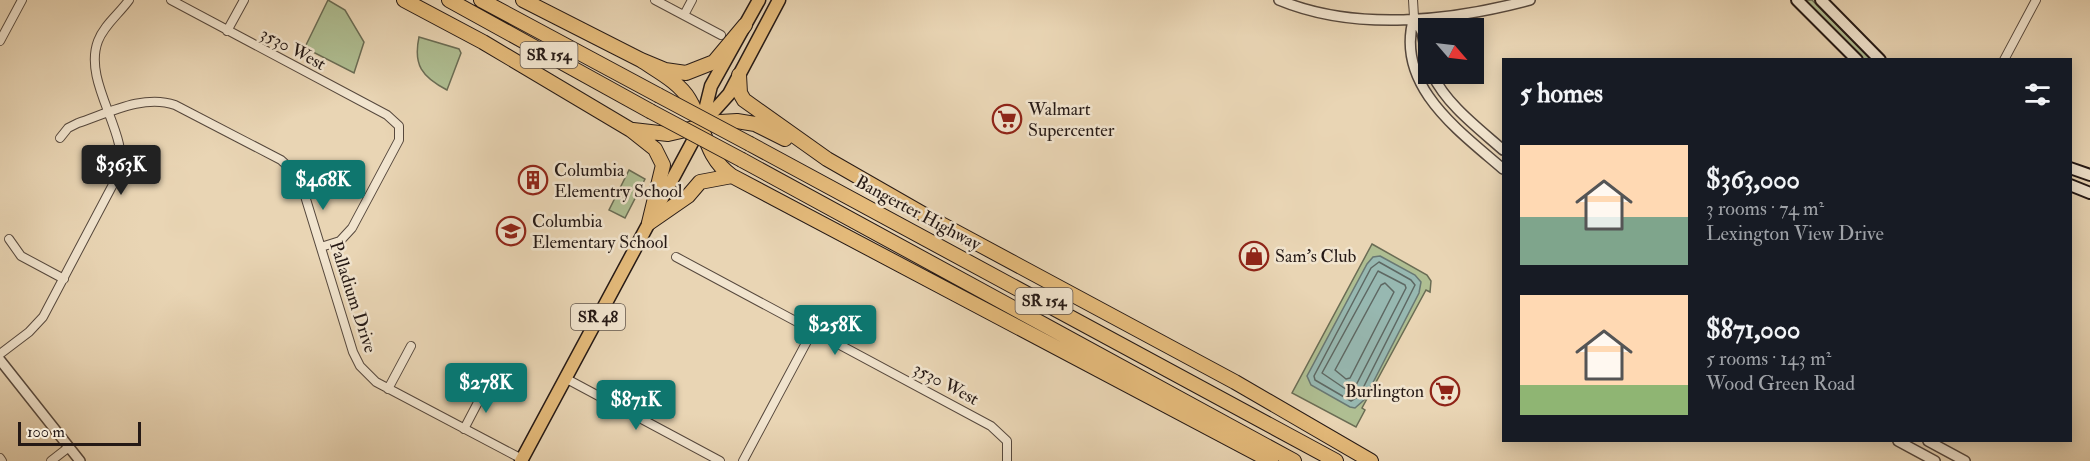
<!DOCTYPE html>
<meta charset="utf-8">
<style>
body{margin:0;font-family:"IM FELL Double Pica",serif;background:#242831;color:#f1f3f6;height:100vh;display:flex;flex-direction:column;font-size:22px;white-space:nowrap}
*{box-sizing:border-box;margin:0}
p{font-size:20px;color:#9ea1a6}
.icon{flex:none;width:33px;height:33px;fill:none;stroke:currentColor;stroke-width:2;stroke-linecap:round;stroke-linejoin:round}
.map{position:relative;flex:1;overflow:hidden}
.side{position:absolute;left:1502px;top:58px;width:570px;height:384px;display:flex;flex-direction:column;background:#171b24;border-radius:0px;box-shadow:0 3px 15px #0003}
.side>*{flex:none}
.needle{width:39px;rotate:118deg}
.fabs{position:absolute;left:1418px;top:18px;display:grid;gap:12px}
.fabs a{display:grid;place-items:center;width:66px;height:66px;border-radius:0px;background:#171b24;box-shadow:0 3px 15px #0003;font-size:30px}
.scale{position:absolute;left:18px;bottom:15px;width:123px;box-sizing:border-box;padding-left:6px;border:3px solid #251915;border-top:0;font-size:16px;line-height:21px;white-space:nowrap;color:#251915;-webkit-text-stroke:4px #f1e4ce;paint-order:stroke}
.price{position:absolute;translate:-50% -51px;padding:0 14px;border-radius:6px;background:#0f766e;color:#fff;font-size:20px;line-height:39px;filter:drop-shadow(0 2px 3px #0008)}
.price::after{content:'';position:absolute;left:50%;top:36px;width:18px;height:14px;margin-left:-9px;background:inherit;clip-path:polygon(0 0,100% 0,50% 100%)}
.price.current{background:#222;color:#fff}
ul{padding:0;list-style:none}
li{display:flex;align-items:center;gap:18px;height:150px;padding:0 18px}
li span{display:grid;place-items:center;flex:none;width:168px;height:120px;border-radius:0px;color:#555}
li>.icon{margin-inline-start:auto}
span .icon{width:72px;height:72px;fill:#fffc;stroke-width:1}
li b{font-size:26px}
h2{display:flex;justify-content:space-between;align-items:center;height:72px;padding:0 18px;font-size:26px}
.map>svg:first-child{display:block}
.green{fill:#afbe92;stroke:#6a6c54;stroke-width:1.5}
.water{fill:#97b8b1;stroke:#697873;stroke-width:1.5}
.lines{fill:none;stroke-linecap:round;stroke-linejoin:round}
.shore{stroke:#5e6863;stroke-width:1.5}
.minor-casing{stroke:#56483d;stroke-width:10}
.tertiary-casing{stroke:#56483d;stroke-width:12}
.secondary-casing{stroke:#251915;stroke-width:14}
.primary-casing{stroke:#251915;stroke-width:15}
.motorway-casing{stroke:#251915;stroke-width:16}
.minor{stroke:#f1e4ce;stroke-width:8}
.tertiary{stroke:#f1e4ce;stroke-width:9}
.secondary{stroke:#f1e4ce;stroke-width:10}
.primary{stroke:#e4ba7a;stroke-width:12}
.motorway{stroke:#e4ba7a;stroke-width:14}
.motorway-bridge-casing{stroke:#251915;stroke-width:16;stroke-linecap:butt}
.motorway-bridge{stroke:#e4ba7a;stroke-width:14}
.labels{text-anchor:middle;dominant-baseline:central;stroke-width:5;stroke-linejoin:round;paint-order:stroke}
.shield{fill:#f1e4ce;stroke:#62564c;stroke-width:1.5}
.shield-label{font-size:16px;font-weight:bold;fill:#251915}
.street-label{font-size:18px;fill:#251915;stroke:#f1e4ce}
.poi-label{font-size:18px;fill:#251915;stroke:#f1e4ce;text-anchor:start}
</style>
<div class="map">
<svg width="2090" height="461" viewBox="0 0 2090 461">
<rect width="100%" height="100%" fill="#e9d5b4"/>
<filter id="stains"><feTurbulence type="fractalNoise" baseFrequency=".00333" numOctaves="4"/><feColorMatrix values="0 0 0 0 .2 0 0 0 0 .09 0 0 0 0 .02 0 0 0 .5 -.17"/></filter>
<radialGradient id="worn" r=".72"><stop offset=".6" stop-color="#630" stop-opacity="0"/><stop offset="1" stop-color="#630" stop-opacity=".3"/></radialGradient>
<path class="green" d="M328,0L345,10L364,42L354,73L307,49L306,45Z
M1803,0H1812L1872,60H1863Z
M419,37L459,49L461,53L447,90C422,77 413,65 419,37Z
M629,170L645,179L625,218L609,210Z
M1372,244L1427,275L1431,281L1430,292L1426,290L1362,408L1365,410L1356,427L1292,393Z"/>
<path class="water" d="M1380,256L1415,275L1421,282L1419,293L1364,400L1355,408L1350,407L1311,385L1307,376L1367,264L1373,257Z"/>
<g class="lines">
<path class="shore" d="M1379,262L1411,280L1415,285L1359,396L1351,401L1315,380L1314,376L1371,268Z
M1378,271L1405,285L1406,288L1353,391L1350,392L1322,373Z
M1385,283L1394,292L1350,378L1346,379L1335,370L1381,285Z"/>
<g class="minor-casing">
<path id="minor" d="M171,0L387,115L399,126V140L352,228L340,241L321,247
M655,0L721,35
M1413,0L1414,17
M684,15L692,0
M227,31L244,0
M0,41L22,0
M2004,60L2036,0
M60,138L68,128L78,123C108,113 144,94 175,105L281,160L293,171L301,183L353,352L360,366L376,382L522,459
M9,239L21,256L64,279
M676,257L991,426L1007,441V461
M0,354L29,332L43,317L119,173C131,135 82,83 98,41C104,25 119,14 129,0
M565,378L720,461
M388,389L411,346
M464,429L486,387
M0,458L2,461
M51,461L69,447
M743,461L813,330"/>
</g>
<g class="tertiary-casing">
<path id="tertiary" d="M1279,0C1356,32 1451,21 1530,0
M1414,17C1394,85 1458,130 1503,169
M1414,17L1422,32L1428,64
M1432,74C1447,105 1477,127 1503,150
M0,360L80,461
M1898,441L1935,461
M1928,441L1965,461"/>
</g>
<g class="secondary-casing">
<path id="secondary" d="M1797,0L1857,60
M1821,0L1880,60
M2070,168L2090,175
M2070,185L2090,193"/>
</g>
<g class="primary-casing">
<path id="primary" d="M703,123L729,94L779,0
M521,461L701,126L711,86L759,0"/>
</g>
<g class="motorway-casing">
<path id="motorway" d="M404,0L483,42L631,130L655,149L663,165L649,223
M449,0L650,111
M481,0L658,95
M523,0L641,60L665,70L686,73L714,62L745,25
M641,60C657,71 679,82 689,99C705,125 704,157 732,176L1271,461
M739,75L740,93L744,100L827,159L930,218L1235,382L1371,461
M633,130L668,134L720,122L737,121L755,124L785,139
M750,144L1336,461
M742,160L1294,461
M649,223L688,196L700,182L732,176"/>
</g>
<use href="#minor" class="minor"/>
<use href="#tertiary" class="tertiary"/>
<use href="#secondary" class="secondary"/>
<use href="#primary" class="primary"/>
<use href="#motorway" class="motorway"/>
<g class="motorway-bridge-casing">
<path id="motorway-bridge" d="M658,95L750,144
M650,111L742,160"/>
</g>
<use href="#motorway-bridge" class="motorway-bridge"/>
</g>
<defs>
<g id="supermarket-ring" transform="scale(1.5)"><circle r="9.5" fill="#f1e4ce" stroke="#8f2418" stroke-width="1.5"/><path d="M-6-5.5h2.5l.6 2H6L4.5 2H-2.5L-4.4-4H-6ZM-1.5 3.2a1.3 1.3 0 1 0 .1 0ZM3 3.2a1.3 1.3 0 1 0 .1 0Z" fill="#8f2418"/></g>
<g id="building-ring" transform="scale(1.5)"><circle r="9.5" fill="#f1e4ce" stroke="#8f2418" stroke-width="1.5"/><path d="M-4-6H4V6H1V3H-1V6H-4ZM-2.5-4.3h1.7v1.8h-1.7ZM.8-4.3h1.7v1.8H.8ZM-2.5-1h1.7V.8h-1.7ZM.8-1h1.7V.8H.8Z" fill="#8f2418"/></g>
<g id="school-ring" transform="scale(1.5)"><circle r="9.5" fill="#f1e4ce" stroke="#8f2418" stroke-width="1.5"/><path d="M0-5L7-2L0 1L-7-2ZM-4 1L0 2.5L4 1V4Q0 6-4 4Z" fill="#8f2418"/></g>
<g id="shop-ring" transform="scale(1.5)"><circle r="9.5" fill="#f1e4ce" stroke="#8f2418" stroke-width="1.5"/><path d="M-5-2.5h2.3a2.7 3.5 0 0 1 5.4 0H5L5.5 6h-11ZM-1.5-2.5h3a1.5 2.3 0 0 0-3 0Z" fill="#8f2418"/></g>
</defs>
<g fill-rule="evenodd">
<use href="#supermarket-ring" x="1007" y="119"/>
<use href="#building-ring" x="533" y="180"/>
<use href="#school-ring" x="511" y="231"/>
<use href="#shop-ring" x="1254" y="256"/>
<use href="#supermarket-ring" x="1445" y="391"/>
</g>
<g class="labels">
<g class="shield">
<rect x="520.5" y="42" width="57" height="26" rx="4.5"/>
<rect x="1015.5" y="288" width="57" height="26" rx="4.5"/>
<rect x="571" y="304" width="54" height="26" rx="4.5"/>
</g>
<g class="shield-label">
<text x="549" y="55">SR 154</text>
<text x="1044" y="301">SR 154</text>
<text x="598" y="317">SR 48</text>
</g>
<g class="street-label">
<text transform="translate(293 49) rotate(28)">3530 West</text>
<text transform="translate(918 213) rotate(28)">Bangerter Highway</text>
<text transform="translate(353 297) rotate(72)">Palladium Drive</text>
<text transform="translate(946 384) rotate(28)">3530 West</text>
</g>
<g class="poi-label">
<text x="1028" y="109">Walmart<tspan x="1028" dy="21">Supercenter</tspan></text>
<text x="554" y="170">Columbia<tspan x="554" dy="21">Elementry School</tspan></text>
<text x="532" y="221">Columbia<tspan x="532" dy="21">Elementary School</tspan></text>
<text x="1275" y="256">Sam's Club</text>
<text x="1424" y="391" text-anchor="end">Burlington</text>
</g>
</g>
<rect width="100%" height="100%" filter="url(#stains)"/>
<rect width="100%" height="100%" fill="url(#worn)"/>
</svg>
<div class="fabs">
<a><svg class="needle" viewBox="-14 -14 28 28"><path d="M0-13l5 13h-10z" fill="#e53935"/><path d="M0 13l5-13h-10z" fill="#9ea1a6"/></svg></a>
</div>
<div class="scale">100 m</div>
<b class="price current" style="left:121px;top:196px">$363K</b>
<b class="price" style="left:323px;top:211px">$468K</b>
<b class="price" style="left:835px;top:356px">$258K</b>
<b class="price" style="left:486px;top:414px">$278K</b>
<b class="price" style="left:636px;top:431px">$871K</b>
<section class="side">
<h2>5 homes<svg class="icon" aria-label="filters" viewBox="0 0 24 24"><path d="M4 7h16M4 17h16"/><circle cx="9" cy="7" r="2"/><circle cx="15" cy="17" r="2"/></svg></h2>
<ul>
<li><span style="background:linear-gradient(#ffd9b3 60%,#7fa58c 0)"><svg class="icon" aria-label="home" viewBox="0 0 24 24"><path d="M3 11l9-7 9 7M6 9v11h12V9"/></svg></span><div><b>$363,000</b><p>3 rooms · 74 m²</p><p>Lexington View Drive</p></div></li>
<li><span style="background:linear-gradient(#ffd9b3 75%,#8fb573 0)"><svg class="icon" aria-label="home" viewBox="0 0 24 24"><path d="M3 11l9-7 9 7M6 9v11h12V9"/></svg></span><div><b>$871,000</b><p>5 rooms · 143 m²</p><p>Wood Green Road</p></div></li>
</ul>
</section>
</div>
